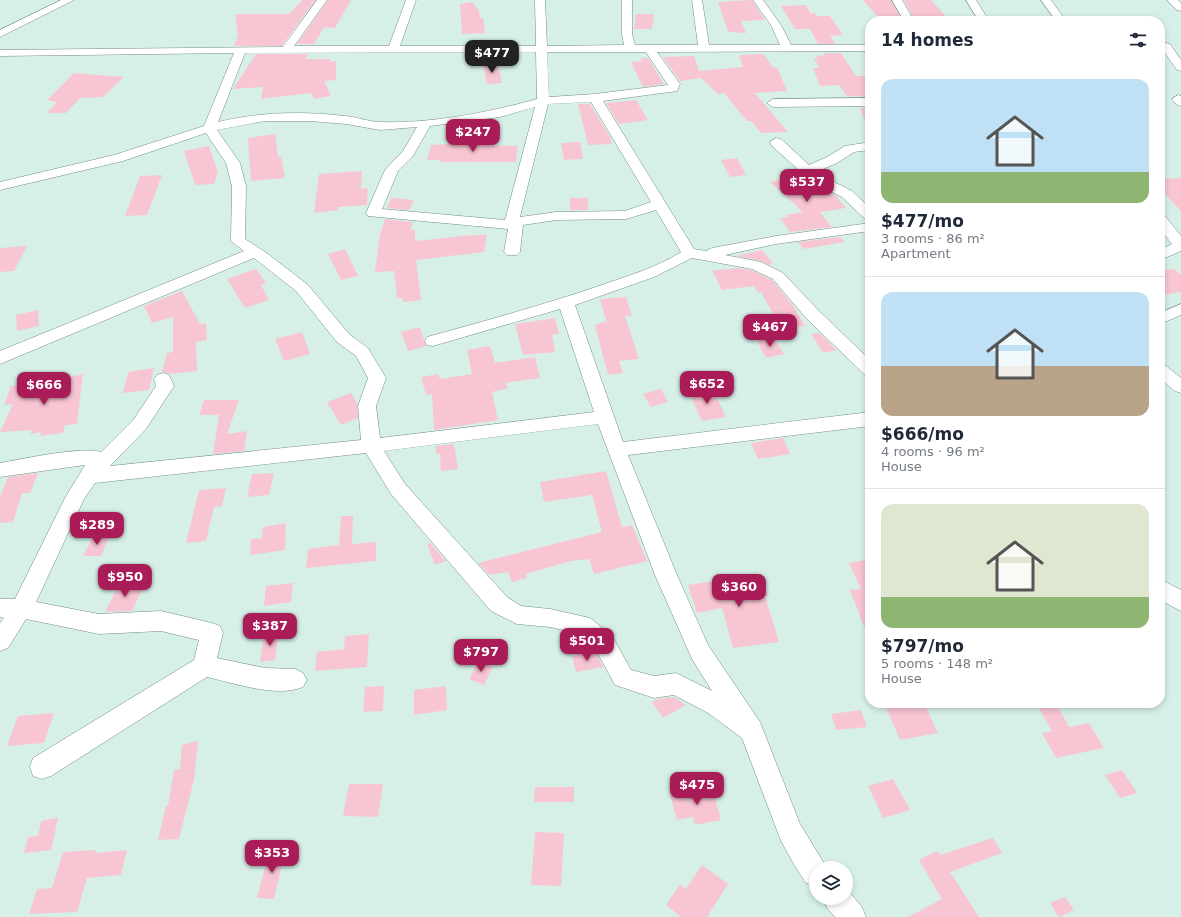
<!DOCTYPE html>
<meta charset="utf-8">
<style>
body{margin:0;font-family:"DejaVu Sans",sans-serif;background:#f2f2f3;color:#1f2937;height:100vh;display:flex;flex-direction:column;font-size:15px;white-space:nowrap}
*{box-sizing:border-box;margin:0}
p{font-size:13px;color:#747a83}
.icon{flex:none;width:22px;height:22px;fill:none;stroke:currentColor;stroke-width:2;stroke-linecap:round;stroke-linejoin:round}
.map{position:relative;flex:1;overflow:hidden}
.side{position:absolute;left:865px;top:16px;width:300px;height:692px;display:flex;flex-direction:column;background:#fff;border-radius:16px;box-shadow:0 2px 6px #0003}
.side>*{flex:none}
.buttons{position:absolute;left:809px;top:861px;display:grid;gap:8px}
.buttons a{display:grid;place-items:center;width:44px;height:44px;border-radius:50%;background:#fff;box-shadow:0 2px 6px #0003;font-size:20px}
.price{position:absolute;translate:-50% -34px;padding:0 9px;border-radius:8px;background:#aa1c58;color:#fff;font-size:13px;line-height:26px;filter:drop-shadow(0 1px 2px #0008)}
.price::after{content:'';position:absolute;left:50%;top:24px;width:12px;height:9px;margin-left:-6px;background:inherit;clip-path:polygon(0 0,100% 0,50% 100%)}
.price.on{background:#222;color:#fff}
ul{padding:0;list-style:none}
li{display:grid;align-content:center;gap:8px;height:212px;padding:0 16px}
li+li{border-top:1px solid #e0e1e3}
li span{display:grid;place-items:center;height:124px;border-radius:12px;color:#555}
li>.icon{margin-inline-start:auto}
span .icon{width:72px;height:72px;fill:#fffc;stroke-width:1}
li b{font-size:17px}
h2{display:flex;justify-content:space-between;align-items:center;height:48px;padding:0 16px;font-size:17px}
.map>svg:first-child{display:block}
.building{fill:#f8c6d2}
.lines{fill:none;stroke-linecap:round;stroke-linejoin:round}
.minor-casing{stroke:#748c84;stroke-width:1}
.minor{fill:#fff;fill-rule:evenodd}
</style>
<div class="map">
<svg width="1181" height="917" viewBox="0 0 1181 917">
<rect width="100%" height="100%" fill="#d6f0e8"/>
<path class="building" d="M302,0H315L282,46H234L238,35L235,14H289Z
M328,0H351L335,28L324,27L314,44H297Z
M752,0L765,20L741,21L746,33L728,32L718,2Z
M863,0H891L902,21H881Z
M904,0H931L948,19L915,21Z
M472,2L479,11L480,18H483L485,33L462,34L460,4Z
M806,5L811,14L814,12L817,16H830L843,35L830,36L835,44H818L810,29H795L781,6Z
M636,14H654L652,29H634Z
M824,53H841L856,76H870V97L847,96L839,85L820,86L813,68H819L814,59H818L816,56L825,55Z
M256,54H308L305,59H331L330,62L336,61V80L324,81L331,96L314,99L311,93L261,99L263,87L233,89Z
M764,54L773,68L777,67L787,91L755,93L788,132L761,133L751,121H747L724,93L718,94L701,78L680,81L663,57L694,56L699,71L743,67L739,55Z
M640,58H648L664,84L643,87L631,62L642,61Z
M498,64L502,83L487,84L483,65Z
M74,73L124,77L103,97L80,98L66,113H47L57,102L47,100Z
M636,100L648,120L619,124L606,103Z
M578,104H590L610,137L612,144L588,145Z
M860,108H870V129H868Z
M275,134L278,157H281L285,178L251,181L248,138Z
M580,142L583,159L564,160L561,143Z
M445,144L518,146L516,162H440V160H427L431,145Z
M209,146L218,172L214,184L195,185L184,151Z
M737,158L746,175L730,177L721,160Z
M362,171L361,189L368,188L367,205L338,207V210L314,213L319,174Z
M801,174L819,187L836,196L846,208L820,212L832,227L790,232L780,218L788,217L786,215L803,212L770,182Z
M162,175L147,215L125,216L140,176Z
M1181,178V211L1160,189V179Z
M391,198L414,200L409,210L387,208Z
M570,198H588V210H570Z
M385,219L413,222L411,230H415V241L472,235H487L484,252L416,260L421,300L403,302L402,298H397L394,271L375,272L380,234Z
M840,237L845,242L803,249L798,242Z
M27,246L14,271L0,272V248Z
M345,249L358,276L341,280L328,254Z
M762,250L773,263H770L772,266L761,261L736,256Z
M736,268L752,270L772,280L792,304L805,326L782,330L761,292L758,293L754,286L722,290L712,271Z
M256,269L266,283L261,285L269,300L245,308L227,279Z
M1174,269L1181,275V292L1160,296V271Z
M182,291L200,324L206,323L207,340L196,342L197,371L170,374L162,372L167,353L173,352V317L152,323L144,306Z
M626,297L632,316H625L639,359L619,361L623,373L608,375L595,325L606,321L610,334L600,299Z
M38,310L39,326L17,331L16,315Z
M555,318L559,334L552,335L555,352L523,355L515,324Z
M420,327L426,346L408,351L401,332Z
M302,332L310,354L284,361L275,339Z
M819,333L837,350L823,353L811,334Z
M774,338L784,354L766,358L757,341Z
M490,346L495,363L535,357L540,378L505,383L508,388L492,392L498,420L434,430L432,394L426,395L421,377L438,374L440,379L472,374L467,350Z
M154,368L149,390L123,393L128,372Z
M83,374L77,424L65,425L63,433L40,436L41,432L30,434L32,430L0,432L13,404L4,405L11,386L60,379Z
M712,388L726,417L702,421L689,392Z
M661,389L668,402L651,407L643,394Z
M351,393L357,403L358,418L341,425L327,402Z
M204,400H239L227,434L247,431L244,451L213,454L219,415H199Z
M783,438L790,454L758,459L751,443Z
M454,444L458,469L441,471L440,454H436V446Z
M606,471L622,527L632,525L647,561L594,574L589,559L571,561L526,574L527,578L512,582L508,572L490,575L478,563L602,532L592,495L544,502L540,482Z
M38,473L30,493H22L13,522L0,523V497L8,477Z
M274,473L269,495L247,497L252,474Z
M226,488L222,506L214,507L206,541L186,543L199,490Z
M341,516H353L352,544L376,542V561L306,568L308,549L339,545Z
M286,523L285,550L250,555L251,539L262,538L263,527Z
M93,536H110L101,556H83Z
M430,543L446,561L435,565L427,544Z
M870,559V639L869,640L850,590L861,589L849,563Z
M760,574L768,596H765L779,642L733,648L722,608L697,613L688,585Z
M120,583L145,584L132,611L105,612Z
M293,583L291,602L264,606L266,586Z
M279,632L275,660L260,662L264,634Z
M369,634L367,667L315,671L317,652L344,649L345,636Z
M595,651L603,667L576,672L572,656Z
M478,662L493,667L484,685L469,679Z
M384,686L383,711L363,712L365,687Z
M446,686L447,710L414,715V690Z
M674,697L686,705L663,718L652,702L658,699Z
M884,703H924L938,733L900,740Z
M1057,705L1069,727L1089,723L1104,748L1056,758L1042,733L1052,731L1039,708Z
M861,710L867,727L836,730L831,714Z
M54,713L44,743L7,746L18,716Z
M198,741L194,780L179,839L158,840L166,806H168L174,770L180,769L182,745Z
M1122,770L1137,793L1120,798L1105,775Z
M893,779L910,810L883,818L868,786Z
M349,784H383L378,817L343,816Z
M535,787H574V802H534Z
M712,787L721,820L695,825L693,817L677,820L670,795Z
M58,818L51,850L24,853L28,837L38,836L41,821Z
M535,832L564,833L561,886L531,885Z
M993,838L1002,853L950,872L979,917H908L942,899L919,860L937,851L940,855Z
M270,848H286L274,899L257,898Z
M96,850L95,853L127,850L121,875L87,878L77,912L29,914L37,889L52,888L63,852Z
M702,865L728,884L707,917H681L666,905L680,884L686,889Z
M1065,897L1074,910L1059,917L1050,903Z"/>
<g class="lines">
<g class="minor-casing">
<path id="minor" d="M61,0H74L0,37V30Z
M317,0H327L294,46H389L406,0H416L400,46H536L535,0H545L547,46L624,45L622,34V0H632V34L635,45H698L692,0H702L709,45H780L771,25L753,0H763L781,25L791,45H870V51L657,52L680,84L677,91L603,101L694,249L706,251L712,248L776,236L870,223V231L776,244L725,255L761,262L783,273L818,310L870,360V376L864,374L806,318L773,279L752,269L692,258L654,277L575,305L623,442L870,412V426L628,455L677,575L708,645L760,722L800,824L827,868H816V886L806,883L796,868L781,841L742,738L708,713L674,695L654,698L615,685L596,650L576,633L550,627L517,624L491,611L391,494L366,453L95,483L84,499L36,602L99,614L161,611L212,623L220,626L223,633L217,658L265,668L295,669L303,673L307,680L303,687C276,698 234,683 207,677L51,776L42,779L33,776L30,767L33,758L194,660L199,640L161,631L99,634L26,619L8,648L0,651V623L4,618L0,617V599H15L65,498L85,465L0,477V463C23,459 82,446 101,452L134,419L156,386L154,379L157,375L163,373L169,375L174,386L146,429L110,466L361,440L358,406L368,378L356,356L337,342L296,291L254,258L0,364V351L244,251L231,241L232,186L226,163L206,133L123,161L0,190V182L114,155L204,126L234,53L0,56V50L283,47ZM536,52L537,99C491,112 429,124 381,122C369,122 357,117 345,116C301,111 261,112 218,122L245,53ZM547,52H646L668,85L595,94L549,97ZM591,102L651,202L625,211L556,212L520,217L548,104ZM535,107L505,220L382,209L398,171L413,156L430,126L500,117ZM265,121H310L346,124L380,130L417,127L403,151L385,170L366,213L368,216L508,229L504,252L507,255H517L520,252L523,225L556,220L626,219L656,210L681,252C656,268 627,276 599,286C543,305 485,321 427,337L425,341L427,345L433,346L560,309L594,412L380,438L376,406L386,378L368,348L349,334L308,285L268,254L245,239L246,186L240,163L217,130ZM598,424L655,575L692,659L712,691L676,673L654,676L631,670L612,636L590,618L550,609L521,606L507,597L405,484L384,451Z
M892,0H902L914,21H904Z
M966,0H976L989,21H979Z
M1041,0H1051L1066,21H1056Z
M1167,0H1178L1181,3V11L1177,10Z
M1166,43L1170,44L1181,60V71L1177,70L1160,46Z
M1178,95L1181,96V106L1177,105L1172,99Z
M870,98V106L773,107L767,103L773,99Z
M776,138L781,139L809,165L827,157L845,146L870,142V150L854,152L837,163L818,171L830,180L852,191L870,208V220L865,219L842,197L820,186L802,173L771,145L770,142Z
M1160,215L1165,216L1181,236V251L1160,260V250L1172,244L1160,229Z
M1181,304V315L1160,324V313Z
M1160,364L1166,366L1181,378V393L1175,391L1160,379Z
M1160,579L1181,590V611L1160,600Z
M846,888L862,907L866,917H835L827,908L823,898H846Z"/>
</g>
<use href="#minor" class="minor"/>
</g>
</svg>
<div class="buttons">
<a><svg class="icon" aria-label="layers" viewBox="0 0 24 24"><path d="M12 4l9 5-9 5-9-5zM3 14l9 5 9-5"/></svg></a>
</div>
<b class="price on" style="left:492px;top:74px">$477</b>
<b class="price" style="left:473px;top:153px">$247</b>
<b class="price" style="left:807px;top:203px">$537</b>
<b class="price" style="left:770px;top:348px">$467</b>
<b class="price" style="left:707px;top:405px">$652</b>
<b class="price" style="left:44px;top:406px">$666</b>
<b class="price" style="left:97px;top:546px">$289</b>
<b class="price" style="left:125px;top:598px">$950</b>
<b class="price" style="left:739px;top:608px">$360</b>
<b class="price" style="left:270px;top:647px">$387</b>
<b class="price" style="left:587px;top:662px">$501</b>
<b class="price" style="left:481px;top:673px">$797</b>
<b class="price" style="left:697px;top:806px">$475</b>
<b class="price" style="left:272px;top:874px">$353</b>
<section class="side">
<h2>14 homes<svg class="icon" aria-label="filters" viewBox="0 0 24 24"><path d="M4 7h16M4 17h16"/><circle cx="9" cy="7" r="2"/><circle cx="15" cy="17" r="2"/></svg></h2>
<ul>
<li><span style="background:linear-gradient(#bfe0f5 75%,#8fb573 0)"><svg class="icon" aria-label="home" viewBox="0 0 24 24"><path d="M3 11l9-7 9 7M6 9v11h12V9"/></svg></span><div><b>$477/mo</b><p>3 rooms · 86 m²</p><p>Apartment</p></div></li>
<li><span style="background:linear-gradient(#bfe0f5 60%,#b9a48a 0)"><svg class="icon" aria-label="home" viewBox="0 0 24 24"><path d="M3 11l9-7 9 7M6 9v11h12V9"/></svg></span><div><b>$666/mo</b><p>4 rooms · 96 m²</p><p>House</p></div></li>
<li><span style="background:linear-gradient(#dfe7d0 75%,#8fb573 0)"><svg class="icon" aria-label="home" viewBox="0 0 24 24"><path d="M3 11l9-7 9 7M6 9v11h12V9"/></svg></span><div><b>$797/mo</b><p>5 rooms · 148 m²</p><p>House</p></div></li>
</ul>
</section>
</div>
